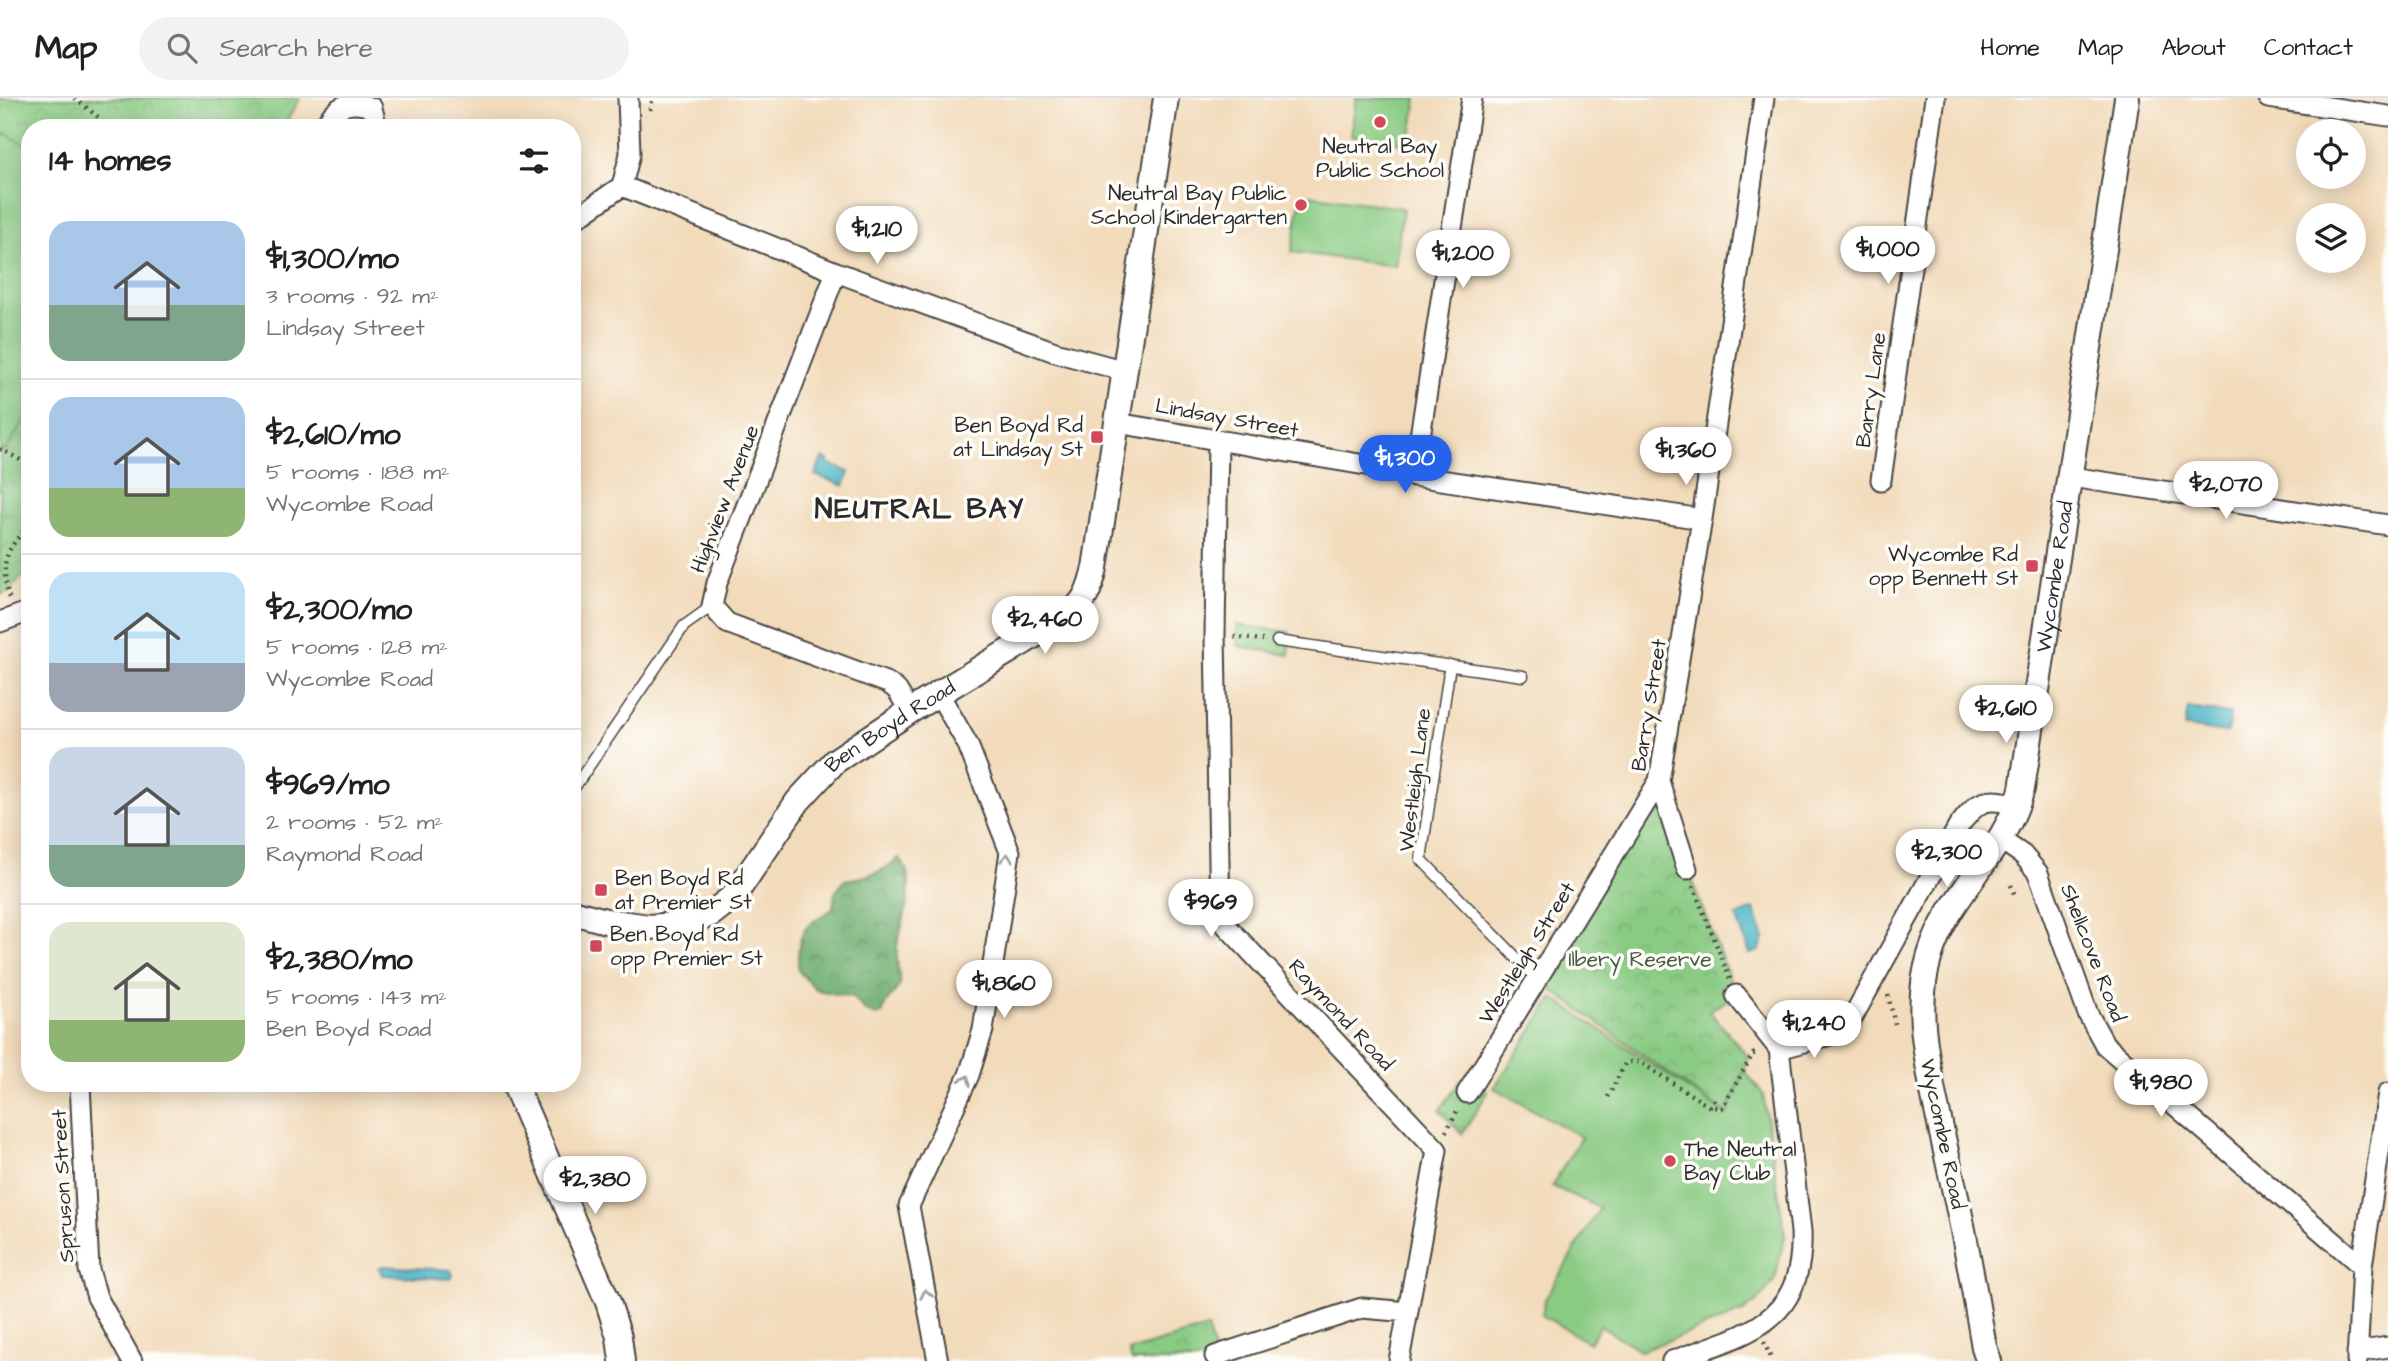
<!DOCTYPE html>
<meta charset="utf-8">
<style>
body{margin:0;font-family:"Architects Daughter",sans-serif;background:#f2f2f2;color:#202124;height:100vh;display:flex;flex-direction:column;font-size:26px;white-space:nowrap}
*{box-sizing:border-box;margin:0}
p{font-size:23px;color:#757577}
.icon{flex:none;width:38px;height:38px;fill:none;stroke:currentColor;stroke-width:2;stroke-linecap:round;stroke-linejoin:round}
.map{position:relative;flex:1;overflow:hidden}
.details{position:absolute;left:21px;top:21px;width:560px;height:973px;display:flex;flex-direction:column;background:#fff;border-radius:28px;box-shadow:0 4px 18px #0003}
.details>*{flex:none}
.buttons{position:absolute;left:2296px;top:21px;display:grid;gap:14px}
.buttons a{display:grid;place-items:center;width:70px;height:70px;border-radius:50%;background:#fff;box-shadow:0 4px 18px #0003;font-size:35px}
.price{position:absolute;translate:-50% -60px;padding:0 16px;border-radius:24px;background:#fff;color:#222;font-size:23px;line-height:46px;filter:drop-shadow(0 2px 4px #0008)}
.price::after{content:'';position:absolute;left:50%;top:42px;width:21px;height:16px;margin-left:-10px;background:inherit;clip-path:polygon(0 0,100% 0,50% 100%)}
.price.active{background:#2563eb;color:#fff}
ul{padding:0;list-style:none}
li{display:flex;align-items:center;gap:21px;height:175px;padding:0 28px}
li+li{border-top:2px solid #e0e0e0}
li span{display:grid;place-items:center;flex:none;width:196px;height:140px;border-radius:21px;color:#555}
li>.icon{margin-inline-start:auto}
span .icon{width:84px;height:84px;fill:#fffc;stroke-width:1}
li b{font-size:30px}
h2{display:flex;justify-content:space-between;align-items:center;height:84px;padding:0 28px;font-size:30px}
header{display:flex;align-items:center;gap:42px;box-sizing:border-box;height:98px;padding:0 35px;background:#fff;border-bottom:2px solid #e0e0e0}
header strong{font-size:33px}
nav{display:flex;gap:38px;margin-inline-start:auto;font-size:24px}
.search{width:490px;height:63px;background:#f2f2f2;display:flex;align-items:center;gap:18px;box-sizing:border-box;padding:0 24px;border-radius:38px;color:#757577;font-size:26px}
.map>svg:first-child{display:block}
.forest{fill:url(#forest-crowns);stroke:#4d6d4e;stroke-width:2}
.park{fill:url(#park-crowns);stroke:#5a7b57;stroke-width:2}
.garden{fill:#8acb83;stroke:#5a7b57;stroke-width:2}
.water{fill:#47b3c4;stroke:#396f78;stroke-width:2}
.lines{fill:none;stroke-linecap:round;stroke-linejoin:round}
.service-casing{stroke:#494541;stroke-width:13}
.minor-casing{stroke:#494541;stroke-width:23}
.tertiary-casing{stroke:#494541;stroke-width:28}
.path{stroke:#494541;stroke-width:4.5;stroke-dasharray:2 5;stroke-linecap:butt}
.service{stroke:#fff;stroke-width:10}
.minor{stroke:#fff;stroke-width:19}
.tertiary{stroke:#fff;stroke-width:24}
.oneway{stroke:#a0a0a0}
.poi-dot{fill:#d1495b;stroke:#fdfcf7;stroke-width:2.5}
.labels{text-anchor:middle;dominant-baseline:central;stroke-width:7;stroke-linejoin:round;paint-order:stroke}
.poi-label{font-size:21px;fill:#2b2b2b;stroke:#fdfcf7;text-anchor:end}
.street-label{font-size:21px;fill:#2b2b2b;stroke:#fdfcf7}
.park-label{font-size:21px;fill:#485b45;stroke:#fdfcf7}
.district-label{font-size:28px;font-weight:bold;letter-spacing:2px;fill:#2b2b2b;stroke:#fdfcf7}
</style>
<header>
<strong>Map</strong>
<div class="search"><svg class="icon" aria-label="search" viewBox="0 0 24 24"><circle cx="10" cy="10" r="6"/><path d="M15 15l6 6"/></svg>Search here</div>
<nav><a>Home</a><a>Map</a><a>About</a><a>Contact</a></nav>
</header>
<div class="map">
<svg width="2388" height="1263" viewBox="0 0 2388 1263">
<defs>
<pattern id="forest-crowns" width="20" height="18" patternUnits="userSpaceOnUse" patternTransform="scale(1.75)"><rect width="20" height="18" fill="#6faf71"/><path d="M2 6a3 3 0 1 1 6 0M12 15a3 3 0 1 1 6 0" fill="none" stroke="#5b8f5d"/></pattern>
<pattern id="park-crowns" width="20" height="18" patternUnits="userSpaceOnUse" patternTransform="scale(1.75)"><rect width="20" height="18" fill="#8acb83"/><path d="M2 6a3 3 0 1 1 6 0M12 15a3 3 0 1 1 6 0" fill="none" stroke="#77ae71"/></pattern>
</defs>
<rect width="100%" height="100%" fill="#fdfcf7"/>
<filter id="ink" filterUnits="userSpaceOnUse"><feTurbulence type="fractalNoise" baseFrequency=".0143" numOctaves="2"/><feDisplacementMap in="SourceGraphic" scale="14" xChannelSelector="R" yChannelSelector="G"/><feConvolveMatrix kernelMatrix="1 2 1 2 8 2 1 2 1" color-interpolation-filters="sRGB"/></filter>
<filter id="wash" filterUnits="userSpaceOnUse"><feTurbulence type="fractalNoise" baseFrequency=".00686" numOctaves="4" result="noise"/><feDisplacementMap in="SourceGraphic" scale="28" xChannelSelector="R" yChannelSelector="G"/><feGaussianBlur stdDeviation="1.57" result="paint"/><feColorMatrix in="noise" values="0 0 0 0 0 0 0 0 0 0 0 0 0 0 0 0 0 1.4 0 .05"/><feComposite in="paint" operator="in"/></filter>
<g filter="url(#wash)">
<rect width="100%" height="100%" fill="#f2dbbb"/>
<path class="forest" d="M899,760C921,784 901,821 897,849C896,861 899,875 900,887L886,905L882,916L876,918L865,913L853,899L816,892L798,872C798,835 801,829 833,811L835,795L845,782C866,779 883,775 899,760Z"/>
<path class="park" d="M0,0H300L283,30H30V471L7,494L0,497Z
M1237,527L1290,534L1289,557L1238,548Z
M1659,683L1687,771L1736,897L1709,913L1749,960L1727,1017L1538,882Z
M1461,982L1488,994L1462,1036L1440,1012Z
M1207,1230L1217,1263H1132L1129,1253Z"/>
<path class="garden" d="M1356,0H1417L1410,46L1351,38Z
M5,35L30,50V314L5,353L0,350V42Z
M1301,96L1403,110L1395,168L1292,154Z
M1553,900L1727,1017L1744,972L1763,996L1785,1138L1775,1181L1760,1201L1743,1214L1641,1253L1600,1228L1589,1245L1542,1217L1545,1201L1600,1110L1552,1088L1581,1039L1494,990Z"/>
<path class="water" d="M822,360L828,362L827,365L849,374L844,388L815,377Z
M2188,610L2230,616L2228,635L2185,629Z
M1754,811L1764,841L1759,853L1750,856L1736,818Z
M383,1168L451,1172L453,1178L451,1181L382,1177L379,1170Z"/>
</g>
<g filter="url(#ink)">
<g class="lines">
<g class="service-casing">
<path id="service" d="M1277,543L1523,578
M1450,567L1421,761L1537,881
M572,693L684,528L712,508"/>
</g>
<g class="minor-casing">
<path id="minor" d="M2268,0L2388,18
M323,30C335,9 348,0 372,10L377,30
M622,88L836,174L1055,254L1125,273
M572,123L622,88L630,56L628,0
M836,174L717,485L712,508L727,525L888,585L897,592L910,613
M1117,325L1383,370L1414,378L1702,421
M1218,343L1215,537L1220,821L1437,1052L1399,1263
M1414,378L1472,0
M2071,379L2388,427
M1881,382L1935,0
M0,524L30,513
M2001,742L2023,757L2038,775L2088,916L2105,947L2362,1168L2357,1263
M1687,771L1659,683L1702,421L1764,0
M1736,897L1779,951L1845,933L1958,729C1979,701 1985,699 2018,707
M80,985L89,1172L97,1199L132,1263
M1467,995L1659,683
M2362,1168L2388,995
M2357,1254L2388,1249
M1215,1258L1362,1210L1408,1214
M938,1263L909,1108L969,977L983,932L1010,754L968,647L939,596
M1672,1263C1745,1236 1805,1227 1801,1133L1779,951"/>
</g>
<g class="tertiary-casing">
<g id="tertiary">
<path id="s1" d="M572,814L606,823L649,829L685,826L711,816L734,798L798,703L835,663L910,613L1068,517C1086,504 1090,490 1095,470L1166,0"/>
<path d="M514,985L608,1204L619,1239L622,1263"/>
<path id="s2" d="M1989,1263L1984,1249C1976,1202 1968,1154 1958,1108C1950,1071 1942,1035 1934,999C1925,951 1915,905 1930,857C1949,795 2005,755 2022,691L2127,0"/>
</g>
</g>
<path class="path" d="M75,0L98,19
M650,12L653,0
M0,351L30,367
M9,500C0,463 5,452 30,427
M1234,539L1263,542
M2011,787L2015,798
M1693,788L1730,881
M1888,897L1895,926
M1608,999L1625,966L1630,964H1640L1710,1009L1722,1010L1753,956L1757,955
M1710,1009L1715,999
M1446,1034L1458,1011
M1764,1244L1772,1263"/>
<use href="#service" class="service"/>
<use href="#minor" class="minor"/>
<use href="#tertiary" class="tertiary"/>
</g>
<defs><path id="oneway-chevron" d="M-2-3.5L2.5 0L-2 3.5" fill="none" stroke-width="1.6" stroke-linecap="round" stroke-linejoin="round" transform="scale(1.75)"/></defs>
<g class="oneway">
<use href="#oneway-chevron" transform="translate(1007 760) rotate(-89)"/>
<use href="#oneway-chevron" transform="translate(966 982) rotate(-67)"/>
<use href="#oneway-chevron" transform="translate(926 1196) rotate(-101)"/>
</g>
</g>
<g class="poi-dot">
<circle cx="1380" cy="24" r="7"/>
<circle cx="1301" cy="107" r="7"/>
<rect x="1090" y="332" width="14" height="14" rx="3.5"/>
<rect x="2025" y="461" width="14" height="14" rx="3.5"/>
<rect x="594" y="785" width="14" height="14" rx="3.5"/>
<rect x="589" y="841" width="14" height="14" rx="3.5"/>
<circle cx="1670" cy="1063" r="7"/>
</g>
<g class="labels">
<g class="poi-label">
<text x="1380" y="48" text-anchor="middle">Neutral Bay<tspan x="1380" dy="24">Public School</tspan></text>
<text x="1287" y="95">Neutral Bay Public<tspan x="1287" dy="24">School Kindergarten</tspan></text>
<text x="1083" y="327">Ben Boyd Rd<tspan x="1083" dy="24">at Lindsay St</tspan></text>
<text x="2018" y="456">Wycombe Rd<tspan x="2018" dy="24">opp Bennett St</tspan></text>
<text x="615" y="780" text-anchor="start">Ben Boyd Rd<tspan x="615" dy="24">at Premier St</tspan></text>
<text x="610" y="836" text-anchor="start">Ben Boyd Rd<tspan x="610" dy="24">opp Premier St</tspan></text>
<text x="1684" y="1051" text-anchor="start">The Neutral<tspan x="1684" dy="24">Bay Club</tspan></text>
</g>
<g class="street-label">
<text transform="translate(1871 292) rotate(-82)">Barry Lane</text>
<text transform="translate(1227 320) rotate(10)">Lindsay Street</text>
<text transform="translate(725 401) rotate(-69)">Highview Avenue</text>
<text stroke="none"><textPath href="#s2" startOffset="819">Wycombe Road</textPath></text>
<text transform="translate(1649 607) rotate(-81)">Barry Street</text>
<text stroke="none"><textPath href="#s1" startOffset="406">Ben Boyd Road</textPath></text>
<text transform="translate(1415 682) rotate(-83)">Westleigh Lane</text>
<text transform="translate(1527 855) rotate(-58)">Westleigh Street</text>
<text transform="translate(2093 855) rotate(69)">Shellcove Road</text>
<text transform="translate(1341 917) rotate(47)">Raymond Road</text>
<text transform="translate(1943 1036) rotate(78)">Wycombe Road</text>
<text transform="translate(63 1088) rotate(-93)">Spruson Street</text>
</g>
<g class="park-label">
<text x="1640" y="861">Ilbery Reserve</text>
</g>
<g class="district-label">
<text x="920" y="411">NEUTRAL BAY</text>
</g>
</g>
</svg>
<div class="buttons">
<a><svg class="icon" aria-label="locate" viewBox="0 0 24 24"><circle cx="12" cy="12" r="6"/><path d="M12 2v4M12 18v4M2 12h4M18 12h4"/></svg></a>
<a><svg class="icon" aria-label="layers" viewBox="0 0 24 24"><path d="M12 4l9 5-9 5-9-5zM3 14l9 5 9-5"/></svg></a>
</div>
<b class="price" style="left:877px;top:168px">$1,210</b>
<b class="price" style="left:1888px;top:188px">$1,000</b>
<b class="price" style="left:1463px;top:192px">$1,200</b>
<b class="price" style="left:1686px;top:389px">$1,360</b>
<b class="price active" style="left:1405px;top:397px">$1,300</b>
<b class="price" style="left:2226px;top:423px">$2,070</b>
<b class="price" style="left:1045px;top:558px">$2,460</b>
<b class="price" style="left:2006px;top:647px">$2,610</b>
<b class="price" style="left:1947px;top:791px">$2,300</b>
<b class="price" style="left:1211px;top:841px">$969</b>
<b class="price" style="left:1004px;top:922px">$1,860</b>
<b class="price" style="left:1814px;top:962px">$1,240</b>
<b class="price" style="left:2161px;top:1021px">$1,980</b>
<b class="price" style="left:595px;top:1118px">$2,380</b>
<section class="details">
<h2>14 homes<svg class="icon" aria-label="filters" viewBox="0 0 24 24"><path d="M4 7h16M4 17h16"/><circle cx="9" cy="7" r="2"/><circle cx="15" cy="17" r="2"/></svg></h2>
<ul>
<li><span style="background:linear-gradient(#a9c7e8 60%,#7fa58c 0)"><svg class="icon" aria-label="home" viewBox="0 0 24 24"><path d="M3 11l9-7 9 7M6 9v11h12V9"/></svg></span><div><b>$1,300/mo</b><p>3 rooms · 92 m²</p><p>Lindsay Street</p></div></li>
<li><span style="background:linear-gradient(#a9c7e8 65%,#8fb573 0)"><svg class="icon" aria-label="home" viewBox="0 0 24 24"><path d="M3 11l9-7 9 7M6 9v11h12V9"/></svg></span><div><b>$2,610/mo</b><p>5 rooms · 188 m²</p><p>Wycombe Road</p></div></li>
<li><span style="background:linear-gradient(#bfe0f5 65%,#9aa5b1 0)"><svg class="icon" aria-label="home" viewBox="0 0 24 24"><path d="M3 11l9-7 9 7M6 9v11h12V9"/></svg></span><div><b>$2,300/mo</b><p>5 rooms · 128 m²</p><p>Wycombe Road</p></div></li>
<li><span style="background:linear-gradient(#c9d6e8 70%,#7fa58c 0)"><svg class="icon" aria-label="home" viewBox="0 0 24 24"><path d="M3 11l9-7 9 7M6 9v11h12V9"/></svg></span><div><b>$969/mo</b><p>2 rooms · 52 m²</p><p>Raymond Road</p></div></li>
<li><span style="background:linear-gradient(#dfe7d0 70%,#8fb573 0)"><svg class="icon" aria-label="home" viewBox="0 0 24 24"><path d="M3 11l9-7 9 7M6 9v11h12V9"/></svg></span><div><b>$2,380/mo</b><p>5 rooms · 143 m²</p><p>Ben Boyd Road</p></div></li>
</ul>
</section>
</div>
